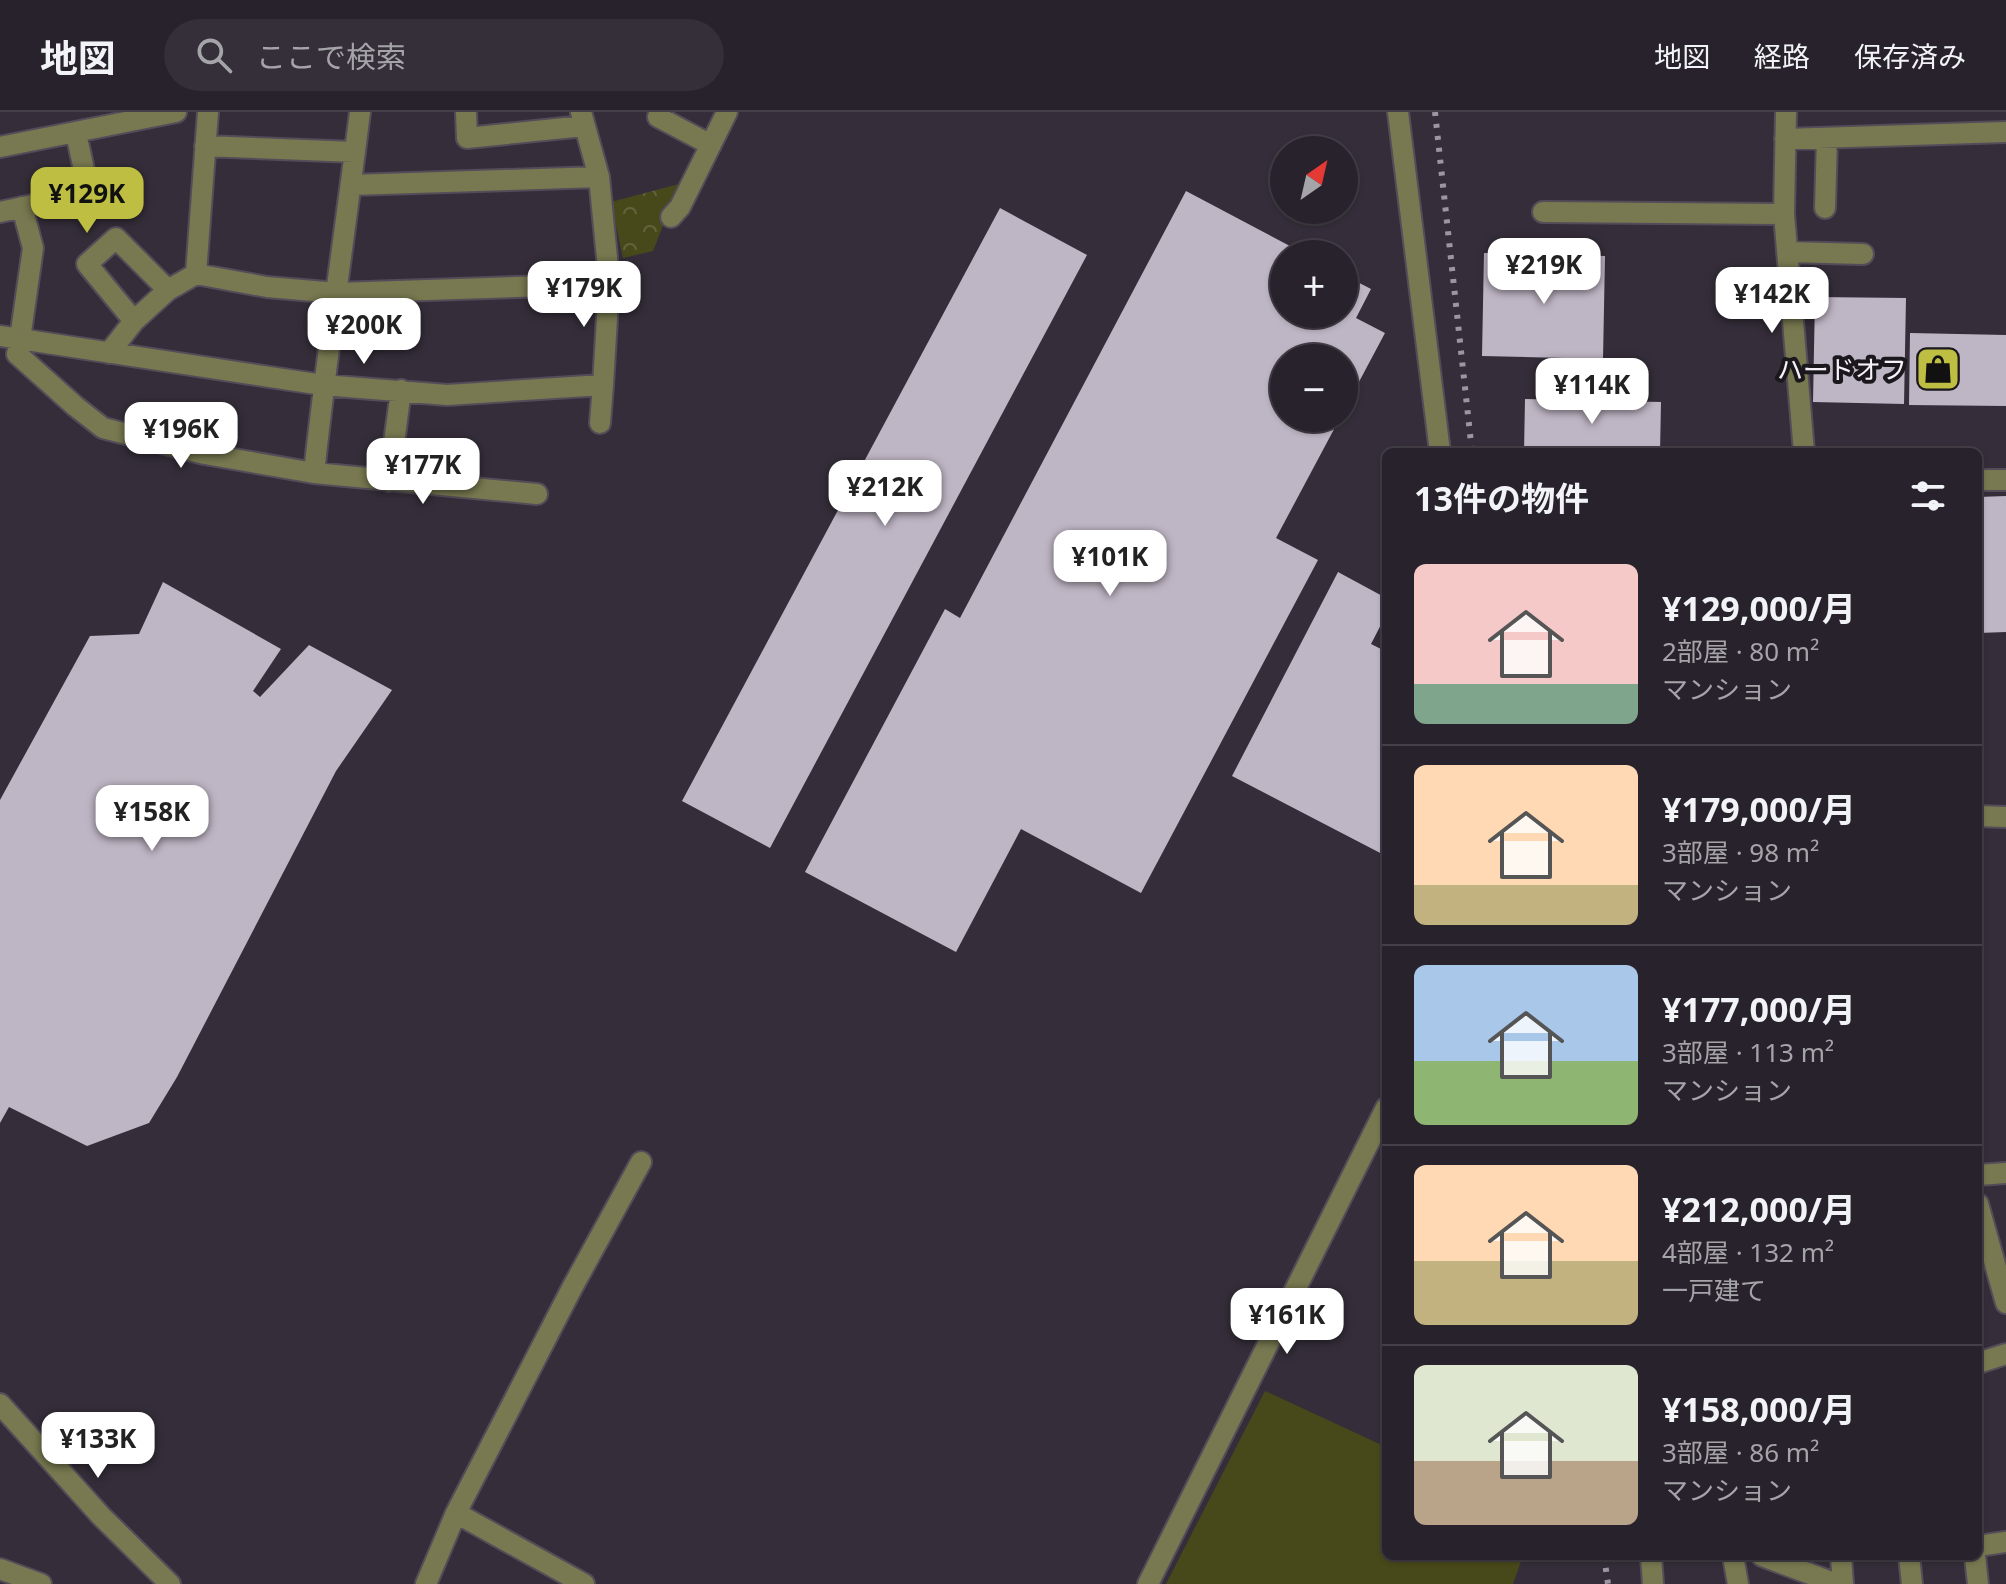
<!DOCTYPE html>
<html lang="ja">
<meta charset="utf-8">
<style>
body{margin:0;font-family:"Noto Sans","Noto Sans JP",sans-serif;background:#342f38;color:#f1f3f6;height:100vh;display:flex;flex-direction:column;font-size:30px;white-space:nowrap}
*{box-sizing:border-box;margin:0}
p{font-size:26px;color:#a5a4a9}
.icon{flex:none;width:44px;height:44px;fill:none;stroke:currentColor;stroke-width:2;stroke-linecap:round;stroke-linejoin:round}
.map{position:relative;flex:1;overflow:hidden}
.details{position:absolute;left:1382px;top:336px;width:600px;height:1112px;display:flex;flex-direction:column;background:#28222c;border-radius:12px;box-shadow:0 2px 6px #0004,0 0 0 2px #443f48}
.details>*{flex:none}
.needle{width:52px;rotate:34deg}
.tools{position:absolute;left:1270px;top:24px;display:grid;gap:16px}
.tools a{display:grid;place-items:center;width:88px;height:88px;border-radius:50%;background:#28222c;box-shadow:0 2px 6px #0004,0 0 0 2px #443f48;font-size:40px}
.price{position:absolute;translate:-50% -68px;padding:0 18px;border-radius:16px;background:#fff;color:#222;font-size:26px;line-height:52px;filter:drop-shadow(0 2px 4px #0008)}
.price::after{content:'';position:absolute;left:50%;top:48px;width:24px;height:18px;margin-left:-12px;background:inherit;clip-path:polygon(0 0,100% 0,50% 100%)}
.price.active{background:#bebf42;color:#111}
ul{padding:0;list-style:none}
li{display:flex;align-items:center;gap:24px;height:200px;padding:0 32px}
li+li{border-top:2px solid #443f48}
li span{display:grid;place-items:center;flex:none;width:224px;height:160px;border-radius:12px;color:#555}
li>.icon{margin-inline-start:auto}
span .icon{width:96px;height:96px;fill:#fffc;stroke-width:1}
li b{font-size:34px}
h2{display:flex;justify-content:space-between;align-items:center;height:96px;padding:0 32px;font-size:34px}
header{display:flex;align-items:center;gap:48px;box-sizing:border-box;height:112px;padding:0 40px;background:#28222c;border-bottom:2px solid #443f48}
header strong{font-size:38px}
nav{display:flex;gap:44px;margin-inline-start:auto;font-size:28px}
.search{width:560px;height:72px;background:#342f38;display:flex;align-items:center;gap:20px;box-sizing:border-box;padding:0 28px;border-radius:44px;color:#a5a4a9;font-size:30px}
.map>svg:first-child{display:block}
.forest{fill:url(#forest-crowns)}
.pitch{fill:#48491a}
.building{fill:#bfb6c5}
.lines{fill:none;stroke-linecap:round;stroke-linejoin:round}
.minor-casing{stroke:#544d59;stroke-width:24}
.minor{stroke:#787950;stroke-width:20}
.rail{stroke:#9c96a0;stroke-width:6;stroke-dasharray:4 8;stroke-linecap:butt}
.labels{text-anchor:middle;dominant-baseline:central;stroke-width:8;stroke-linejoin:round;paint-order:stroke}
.poi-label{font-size:26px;fill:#f7f2fa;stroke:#1b181d;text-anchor:end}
</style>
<header>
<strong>地図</strong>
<div class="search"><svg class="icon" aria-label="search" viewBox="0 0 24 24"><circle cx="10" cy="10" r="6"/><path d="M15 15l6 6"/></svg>ここで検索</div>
<nav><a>地図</a><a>経路</a><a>保存済み</a></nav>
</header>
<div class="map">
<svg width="2006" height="1472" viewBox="0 0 2006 1472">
<defs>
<pattern id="forest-crowns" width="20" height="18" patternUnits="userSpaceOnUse" patternTransform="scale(2)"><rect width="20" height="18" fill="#48491a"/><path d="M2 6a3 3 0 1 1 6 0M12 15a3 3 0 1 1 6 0" fill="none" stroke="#63643c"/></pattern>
</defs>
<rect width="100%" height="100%" fill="#352e3a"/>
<path class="forest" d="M679,72L653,139L623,146L611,90Z"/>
<path class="pitch" d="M1265,1279L1386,1335V1444H1523L1513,1472H1166Z"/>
<path class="building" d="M1186,79L1305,142H1284V202H1344V163L1371,177L1356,206L1385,221L1344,298V246H1284V306H1340L1276,426L1318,448L1141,781L1021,717L956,840L805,760L945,497L960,506Z
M1000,96L1087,143L770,736L682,689Z
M1484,141L1605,144L1603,247L1482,244Z
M1815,185L1906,186L1904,292L1813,290Z
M1910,221L2006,223V294L1909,293Z
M1525,287L1661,290L1660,340H1524Z
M2006,384V520L1978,521V385Z
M1338,460L1386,486V503L1371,532L1381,537L1386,564V744L1232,664Z
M163,470L281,537L253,579L260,585L309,533L392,578L336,659L177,965L149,1011L87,1034L9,995L0,1011V688L90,524L139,522Z"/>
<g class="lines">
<g class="minor-casing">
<path id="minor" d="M466,0L467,26L584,14
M660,0L658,5L711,33
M1398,0L1440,340
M1786,0L1784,102L1804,340
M1785,27L2006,20
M205,34L355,40
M0,35L176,0
M351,73L599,65
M22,95L33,136L20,227L323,273L447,283L603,273L609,172L607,146L599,65L581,0
M1825,96L1827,26
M0,100L89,81L76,21
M1543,100L1784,102
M671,105L680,95L727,0
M1787,140L1863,142
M196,162L208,0
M134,209L87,152L116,126L168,178
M0,224L20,227L17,242L75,294L103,316L205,342L314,361L537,382
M109,241L134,209L168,178L196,162L267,175L337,181L609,172
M600,311L603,273
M314,361C327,240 345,120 360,0
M1978,368H2006
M389,369L401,278
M1978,704L2006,705
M1978,1063L2006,1061
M1978,1092L2006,1191
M1978,1251L2006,1242
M0,1292L101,1404L170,1472
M456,1401L584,1472
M1978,1434L2006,1430
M1651,1444L1653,1472
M1733,1444L1738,1472
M1762,1444L1837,1472
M1841,1444L1843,1472
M1909,1444L1912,1472
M1975,1444L1978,1472
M0,1457L41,1472
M426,1472L456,1401L572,1176L641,1050
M1148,1472L1386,996"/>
</g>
<use href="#minor" class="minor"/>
<path class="rail" d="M1435,0L1472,340
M1604,1444L1608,1472"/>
</g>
<defs>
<g id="shop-square" transform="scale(2.3)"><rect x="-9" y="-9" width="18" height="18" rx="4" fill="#bebf42" stroke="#1b181d"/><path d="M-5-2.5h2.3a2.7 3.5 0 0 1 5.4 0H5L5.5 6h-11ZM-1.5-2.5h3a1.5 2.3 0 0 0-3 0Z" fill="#111"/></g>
</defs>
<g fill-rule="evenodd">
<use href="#shop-square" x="1938" y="257"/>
</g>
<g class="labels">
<g class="poi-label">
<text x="1907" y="257">ハードオフ</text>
</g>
</g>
</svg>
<div class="tools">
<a><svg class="needle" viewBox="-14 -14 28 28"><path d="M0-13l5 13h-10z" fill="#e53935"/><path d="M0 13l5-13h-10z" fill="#a5a4a9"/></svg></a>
<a>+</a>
<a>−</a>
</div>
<b class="price active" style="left:87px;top:123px">¥129K</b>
<b class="price" style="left:1544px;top:194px">¥219K</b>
<b class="price" style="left:584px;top:217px">¥179K</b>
<b class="price" style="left:1772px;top:223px">¥142K</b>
<b class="price" style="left:364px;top:254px">¥200K</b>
<b class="price" style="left:1592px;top:314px">¥114K</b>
<b class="price" style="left:181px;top:358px">¥196K</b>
<b class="price" style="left:423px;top:394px">¥177K</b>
<b class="price" style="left:885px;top:416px">¥212K</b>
<b class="price" style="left:1110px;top:486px">¥101K</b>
<b class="price" style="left:152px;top:741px">¥158K</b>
<b class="price" style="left:1287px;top:1244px">¥161K</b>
<b class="price" style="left:98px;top:1368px">¥133K</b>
<section class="details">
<h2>13件の物件<svg class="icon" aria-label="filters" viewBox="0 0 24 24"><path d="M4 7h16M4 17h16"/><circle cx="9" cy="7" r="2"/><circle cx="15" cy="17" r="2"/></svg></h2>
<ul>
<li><span style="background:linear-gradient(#f6c9c9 75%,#7fa58c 0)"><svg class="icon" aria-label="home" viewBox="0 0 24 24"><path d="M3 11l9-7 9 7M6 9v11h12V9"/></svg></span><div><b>¥129,000/月</b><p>2部屋 · 80 m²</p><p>マンション</p></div></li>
<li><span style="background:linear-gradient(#ffd9b3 75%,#c2b280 0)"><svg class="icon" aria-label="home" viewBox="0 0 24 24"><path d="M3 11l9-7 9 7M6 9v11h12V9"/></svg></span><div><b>¥179,000/月</b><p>3部屋 · 98 m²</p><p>マンション</p></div></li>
<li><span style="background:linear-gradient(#a9c7e8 60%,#8fb573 0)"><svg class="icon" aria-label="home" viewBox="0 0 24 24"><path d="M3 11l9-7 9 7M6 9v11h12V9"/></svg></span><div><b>¥177,000/月</b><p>3部屋 · 113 m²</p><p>マンション</p></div></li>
<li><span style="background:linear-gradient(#ffd9b3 60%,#c2b280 0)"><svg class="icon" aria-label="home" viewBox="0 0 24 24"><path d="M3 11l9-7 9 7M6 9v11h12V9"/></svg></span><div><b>¥212,000/月</b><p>4部屋 · 132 m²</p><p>一戸建て</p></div></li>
<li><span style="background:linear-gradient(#dfe7d0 60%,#b9a48a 0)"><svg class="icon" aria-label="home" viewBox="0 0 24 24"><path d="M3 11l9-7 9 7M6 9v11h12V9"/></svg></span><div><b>¥158,000/月</b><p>3部屋 · 86 m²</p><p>マンション</p></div></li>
</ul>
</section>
</div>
